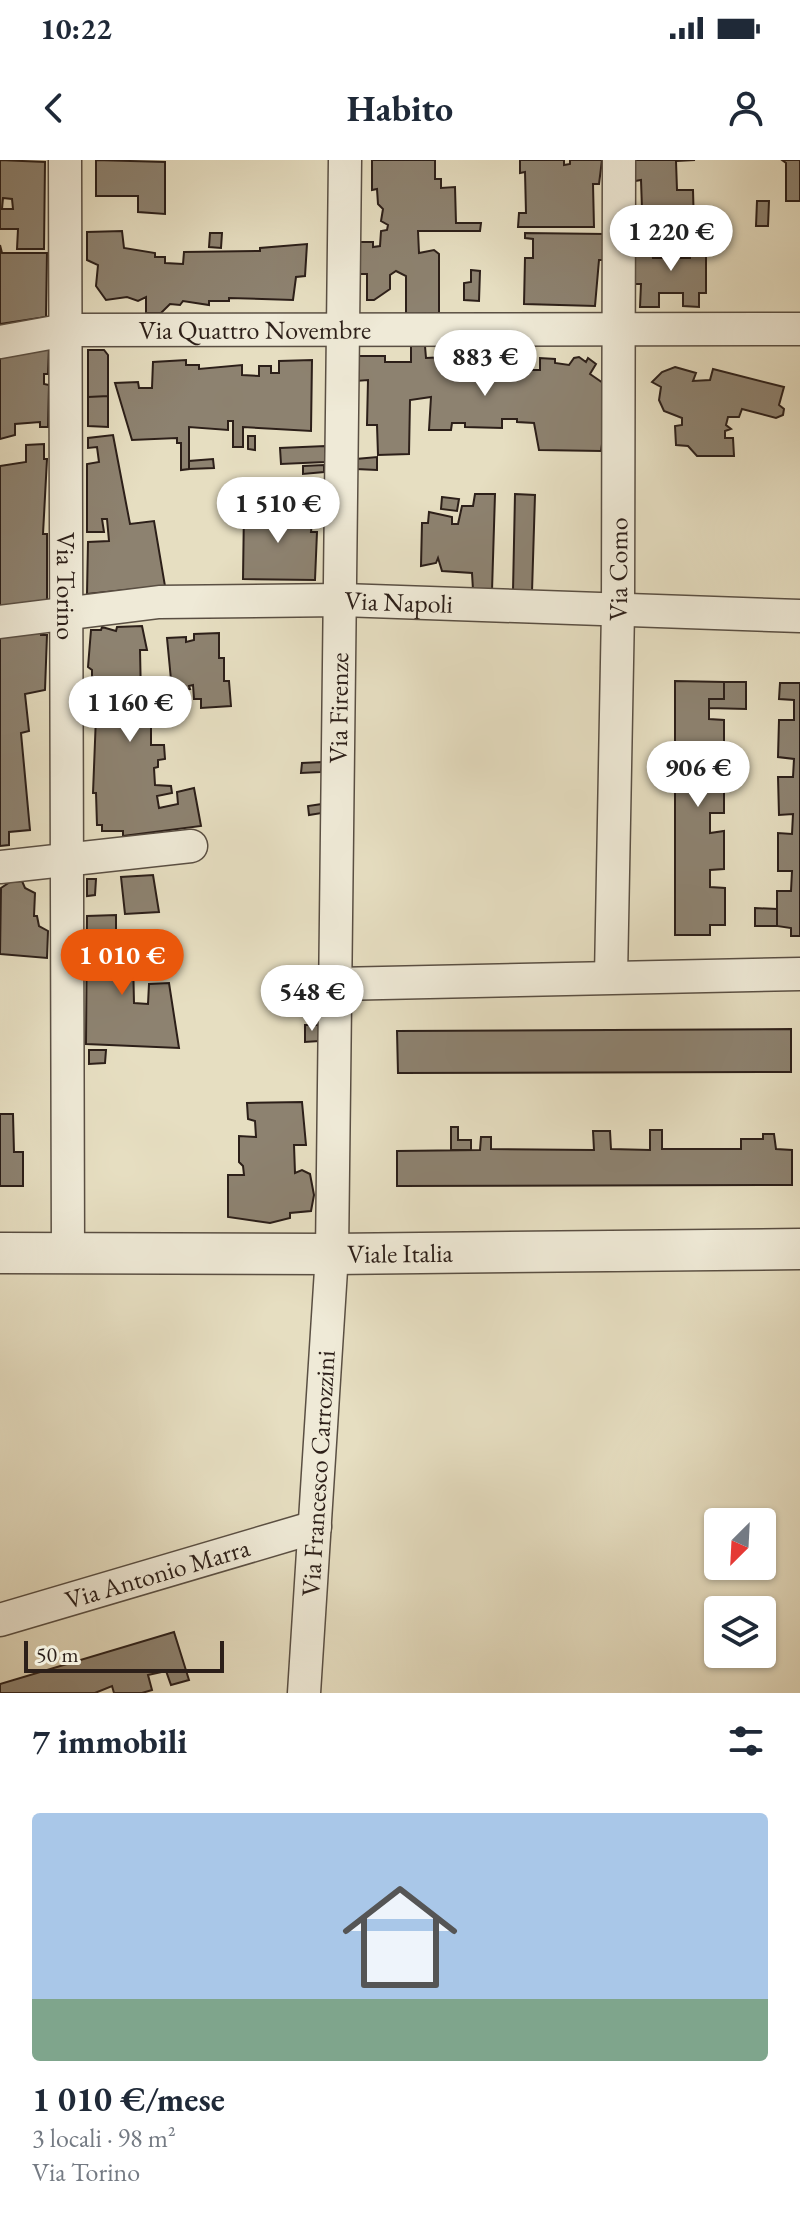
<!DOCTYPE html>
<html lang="it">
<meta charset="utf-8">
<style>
body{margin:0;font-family:"EB Garamond",serif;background:#f6f6f7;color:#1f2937;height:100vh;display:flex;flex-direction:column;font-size:30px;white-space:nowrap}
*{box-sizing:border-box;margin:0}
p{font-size:26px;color:#747a83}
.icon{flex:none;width:44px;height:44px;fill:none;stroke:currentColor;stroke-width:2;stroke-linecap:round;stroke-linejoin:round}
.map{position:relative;height:1533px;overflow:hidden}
.details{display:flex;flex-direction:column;background:#fff;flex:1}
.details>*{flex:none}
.needle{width:52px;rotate:204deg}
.fabs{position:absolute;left:704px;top:1348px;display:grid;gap:16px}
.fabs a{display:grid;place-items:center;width:72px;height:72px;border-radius:8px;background:#fff;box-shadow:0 2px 6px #0004;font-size:40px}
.scale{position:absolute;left:24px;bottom:20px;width:200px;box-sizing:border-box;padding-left:8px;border:4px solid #2c1f19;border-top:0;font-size:22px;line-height:28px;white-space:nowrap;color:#2c1f19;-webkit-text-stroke:6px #efead7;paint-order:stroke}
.price{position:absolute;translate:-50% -68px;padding:0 18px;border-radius:28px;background:#fff;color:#222;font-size:26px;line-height:52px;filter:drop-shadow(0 2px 4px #0008)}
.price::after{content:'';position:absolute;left:50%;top:48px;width:24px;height:18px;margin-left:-12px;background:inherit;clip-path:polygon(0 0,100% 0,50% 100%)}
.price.on{background:#ea580c;color:#fff}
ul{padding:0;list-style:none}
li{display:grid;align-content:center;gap:16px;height:424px;padding:0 32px}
li span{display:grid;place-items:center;height:248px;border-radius:8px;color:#555}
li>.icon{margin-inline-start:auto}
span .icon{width:144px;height:144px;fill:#fffc;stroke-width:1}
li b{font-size:34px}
h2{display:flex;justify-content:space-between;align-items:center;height:96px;padding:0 32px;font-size:34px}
.status{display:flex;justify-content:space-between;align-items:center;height:56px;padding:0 40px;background:#fff;direction:ltr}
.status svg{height:22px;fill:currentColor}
header{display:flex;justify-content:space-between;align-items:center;height:104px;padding:0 32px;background:#fff;font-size:36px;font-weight:700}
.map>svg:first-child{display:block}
.building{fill:#8d8270;stroke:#2c1f19;stroke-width:2;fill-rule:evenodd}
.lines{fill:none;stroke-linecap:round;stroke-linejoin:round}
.minor-casing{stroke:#5a4f43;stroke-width:35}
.tertiary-casing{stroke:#5a4f43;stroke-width:43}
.minor{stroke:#efead7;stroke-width:32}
.tertiary{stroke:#efead7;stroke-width:40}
.labels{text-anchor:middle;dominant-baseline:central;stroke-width:8;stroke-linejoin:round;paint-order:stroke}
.street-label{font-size:26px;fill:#2c1f19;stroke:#efead7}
</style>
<div class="status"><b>10:22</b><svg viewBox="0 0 49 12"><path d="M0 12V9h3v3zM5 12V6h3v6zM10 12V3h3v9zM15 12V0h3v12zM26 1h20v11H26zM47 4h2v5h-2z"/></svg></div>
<header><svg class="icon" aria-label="back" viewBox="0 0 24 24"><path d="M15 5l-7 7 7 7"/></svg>Habito<svg class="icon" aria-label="person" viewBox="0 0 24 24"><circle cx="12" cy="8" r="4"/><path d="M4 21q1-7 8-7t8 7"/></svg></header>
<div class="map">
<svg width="800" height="1533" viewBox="0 0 800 1533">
<rect width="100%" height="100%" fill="#e6dec1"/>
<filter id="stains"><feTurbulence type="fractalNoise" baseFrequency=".0025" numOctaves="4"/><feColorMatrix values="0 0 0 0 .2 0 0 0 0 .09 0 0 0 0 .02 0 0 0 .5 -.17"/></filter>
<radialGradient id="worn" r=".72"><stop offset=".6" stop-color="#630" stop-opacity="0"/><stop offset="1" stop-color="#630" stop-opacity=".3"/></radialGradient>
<path class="building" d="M0,0L45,2L44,89H17L18,69H0ZM3,38L12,39L13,49H2Z
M96,0L165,2V54L138,52V36H96Z
M372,0H435V19H441V28L455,27L456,63H481L480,71H418L419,93L434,90L439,94V153L406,154V116L396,111L390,115V129L374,140H367V114H358V82H373V87L380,86L381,71L387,70L388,65L381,61L383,49L378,44L377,29L372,30Z
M520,0H564V5L570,4V0H602L599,24H593L594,67H518L519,53H526L525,12L520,13Z
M634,0H695L676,1L677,30H693L694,67L654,66L655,50L642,49L641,20L635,21Z
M782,0H800V41H786V3Z
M757,41H769L768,66H756Z
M122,71L124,88L155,93V97H165V103L183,104L184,92L260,91V88L307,84L305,116L296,117L293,140L229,138V141H209V145L183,141L180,145L170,144L161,153H146V137L138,141L127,137L106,140L96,126L98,105L87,100V72Z
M210,73H222L221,88L209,87Z
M525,73L605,74V100H599L595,146L524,144L525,98H533V79L525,78Z
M689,75H706V133H699V147L683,146V133H659V147H640L641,124H635V76H652L653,98H690Z
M0,85L2,93H47L46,157L0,164Z
M652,87H690V98H653Z
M471,110L480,111L479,141L464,140V123L471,122Z
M411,186H425L426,198L446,197L452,201H466V196L502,195V211H515L514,200L530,199V210H540V198L555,199V203L569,205L574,198L579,197L586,202L588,198L596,204L590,214L603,223L602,260L605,264L601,291L539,290L534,263L517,262V259H502V268L465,267V263H452L451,270H429L431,237L410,240L409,294L378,295L377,265H367L368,220L356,221V196H385V202H411Z
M49,187L48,214H44V224L49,225L48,267H40V262L15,264V275L0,279V198Z
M88,190H104L108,195V236L88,237Z
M186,200V205H199V209L242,205V215L259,216V206H271V213H279V201L312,200L311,271L243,267V287H233V261H228V270L189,267V309L181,310V283H177V278L132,280L115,223L138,222L139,228H152L153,202Z
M675,207L696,213L693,221L710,220L713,209L784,227L779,245L784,249L783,255L776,258L742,249L739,257H728L726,265L731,269L725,271V278H733L734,296H697L688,286L676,285L675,266L682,265V258L664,251L659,240L661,227L652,222L662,212Z
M108,236V267L88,266V237Z
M113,275L130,364L154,361L165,426L87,434L88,382L109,381L107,359H102L104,372H87V304L99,302L97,287L88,288V278Z
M248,276H255V290L248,289Z
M44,284V299H47L43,374H47V444L0,446V306L26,302V285Z
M325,286V302L281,304L280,288Z
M377,297V310L356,309V299Z
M213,299L214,308L189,309V301Z
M324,305V312L303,314V306Z
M475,334H495L492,431L473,430L472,413L442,411L438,398L436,403L421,406L422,363H428L429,352L452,357V364H458L462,346H473Z
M515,334L535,335L532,432L513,431Z
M442,337L459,339L457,351L441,349Z
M257,344L296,345L295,362H312L311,372H317L315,420L243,419L244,348L258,349Z
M142,466L147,490H140L141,537H151V585H164L165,599L158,600V607L154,608L155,625L171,626L172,633L157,636L159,648L178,644L177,632L194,628L201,666L123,676V671H102V665H97L96,633H93L96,556H109L107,528L100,520H92V510L88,507L91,470H101L102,467L116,471L117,467Z
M41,470V475H47L45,530L25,534L29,571L21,573L30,670L9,672V685L0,686V476Z
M219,473V498H224V521H229L231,546L201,548V539H194L193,525L189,526L190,529L172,530L167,478L186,477V482L194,480V474Z
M675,521L724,522V539H709V559L724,560V596L710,597V616L724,615V653H710V673L724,671V709L710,710V727L725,728V765H710V775H675Z
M724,522H746V549L709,548V539H724Z
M780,523H800V776H791V768L777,766V731H791L792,711H778V673L792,674L793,654L779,655L778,617H793L794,599L778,597L779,560H794V540L779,539Z
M322,602L321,612L301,613L302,603Z
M322,644V653L309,655L308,646Z
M153,715L159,752L125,754L121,717Z
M87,719H96L95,735L87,736Z
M22,721L25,728L35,733L34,756H37L39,766L48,771L47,798L0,794L1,728L10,722Z
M755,748L777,749V766H755Z
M116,755V791L109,790L108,799H133L134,843L148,844L149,824L169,823L179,888L86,884L87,756Z
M305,865H319V881L305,882Z
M791,869V912L398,913L397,871Z
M89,890H106L105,903L89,904Z
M302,942L306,985H294L295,1013L302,1010L310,1014L314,1035L311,1051L290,1053V1058L270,1063L228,1057V1015H244L243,1006L239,1002V976L256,977L255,961L248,959L247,943Z
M0,954H13L14,992H23V1026H0Z
M451,967H458V980H471V990H451Z
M650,970H662V989H741V979H763V974H774L776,989L792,990V1025L397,1026V991L480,990L481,977H491V989L594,990L593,971H610L611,989L650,990Z
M174,1472L189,1520L171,1525L166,1511L148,1515L152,1530L142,1533H114L112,1526L95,1533H0V1524Z"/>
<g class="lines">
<g class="minor-casing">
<g id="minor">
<path id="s1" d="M65,0L68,1093"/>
<path id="s2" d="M0,182L66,170L800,169"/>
<path id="s3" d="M0,462L159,442L342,440L800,456"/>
<path d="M0,707L191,686"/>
<path id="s4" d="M611,817L618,450L619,0"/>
<path d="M336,824L800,814"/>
<path id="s5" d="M0,1460L315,1367"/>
<path id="s6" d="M304,1533L332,1094L345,0"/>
</g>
</g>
<g class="tertiary-casing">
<g id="tertiary">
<path id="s7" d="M0,1093L332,1094L800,1089"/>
</g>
</g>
<use href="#minor" class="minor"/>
<use href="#tertiary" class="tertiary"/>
</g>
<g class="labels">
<g class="street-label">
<text stroke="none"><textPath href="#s2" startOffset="256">Via Quattro Novembre</textPath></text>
<text stroke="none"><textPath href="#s4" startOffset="408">Via Como</textPath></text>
<text stroke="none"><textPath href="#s1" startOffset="426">Via Torino</textPath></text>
<text stroke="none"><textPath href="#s3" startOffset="400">Via Napoli</textPath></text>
<text stroke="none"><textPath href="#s6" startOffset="986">Via Firenze</textPath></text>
<text stroke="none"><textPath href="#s7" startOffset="400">Viale Italia</textPath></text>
<text stroke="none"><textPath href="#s6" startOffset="220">Via Francesco Carrozzini</textPath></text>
<text stroke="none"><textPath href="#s5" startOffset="164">Via Antonio Marra</textPath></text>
</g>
</g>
<rect width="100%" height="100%" filter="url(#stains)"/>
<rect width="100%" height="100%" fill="url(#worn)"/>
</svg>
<div class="fabs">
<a><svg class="needle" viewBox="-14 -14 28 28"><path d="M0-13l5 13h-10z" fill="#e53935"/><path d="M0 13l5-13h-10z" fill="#747a83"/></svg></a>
<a><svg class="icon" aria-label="layers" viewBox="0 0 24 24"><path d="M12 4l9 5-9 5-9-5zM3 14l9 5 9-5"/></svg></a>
</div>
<div class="scale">50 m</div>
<b class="price" style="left:671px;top:113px">1 220 €</b>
<b class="price" style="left:485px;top:238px">883 €</b>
<b class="price" style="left:278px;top:385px">1 510 €</b>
<b class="price" style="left:130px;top:584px">1 160 €</b>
<b class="price" style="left:698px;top:649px">906 €</b>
<b class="price on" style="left:122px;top:837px">1 010 €</b>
<b class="price" style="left:312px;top:873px">548 €</b>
</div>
<section class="details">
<h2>7 immobili<svg class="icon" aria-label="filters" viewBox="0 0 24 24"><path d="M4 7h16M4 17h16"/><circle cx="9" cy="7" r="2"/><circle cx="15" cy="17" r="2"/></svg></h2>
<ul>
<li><span style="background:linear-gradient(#a9c7e8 75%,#7fa58c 0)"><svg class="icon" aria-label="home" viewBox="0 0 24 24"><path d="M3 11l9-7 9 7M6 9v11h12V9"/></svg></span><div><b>1 010 €/mese</b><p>3 locali · 98 m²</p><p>Via Torino</p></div></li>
</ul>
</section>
